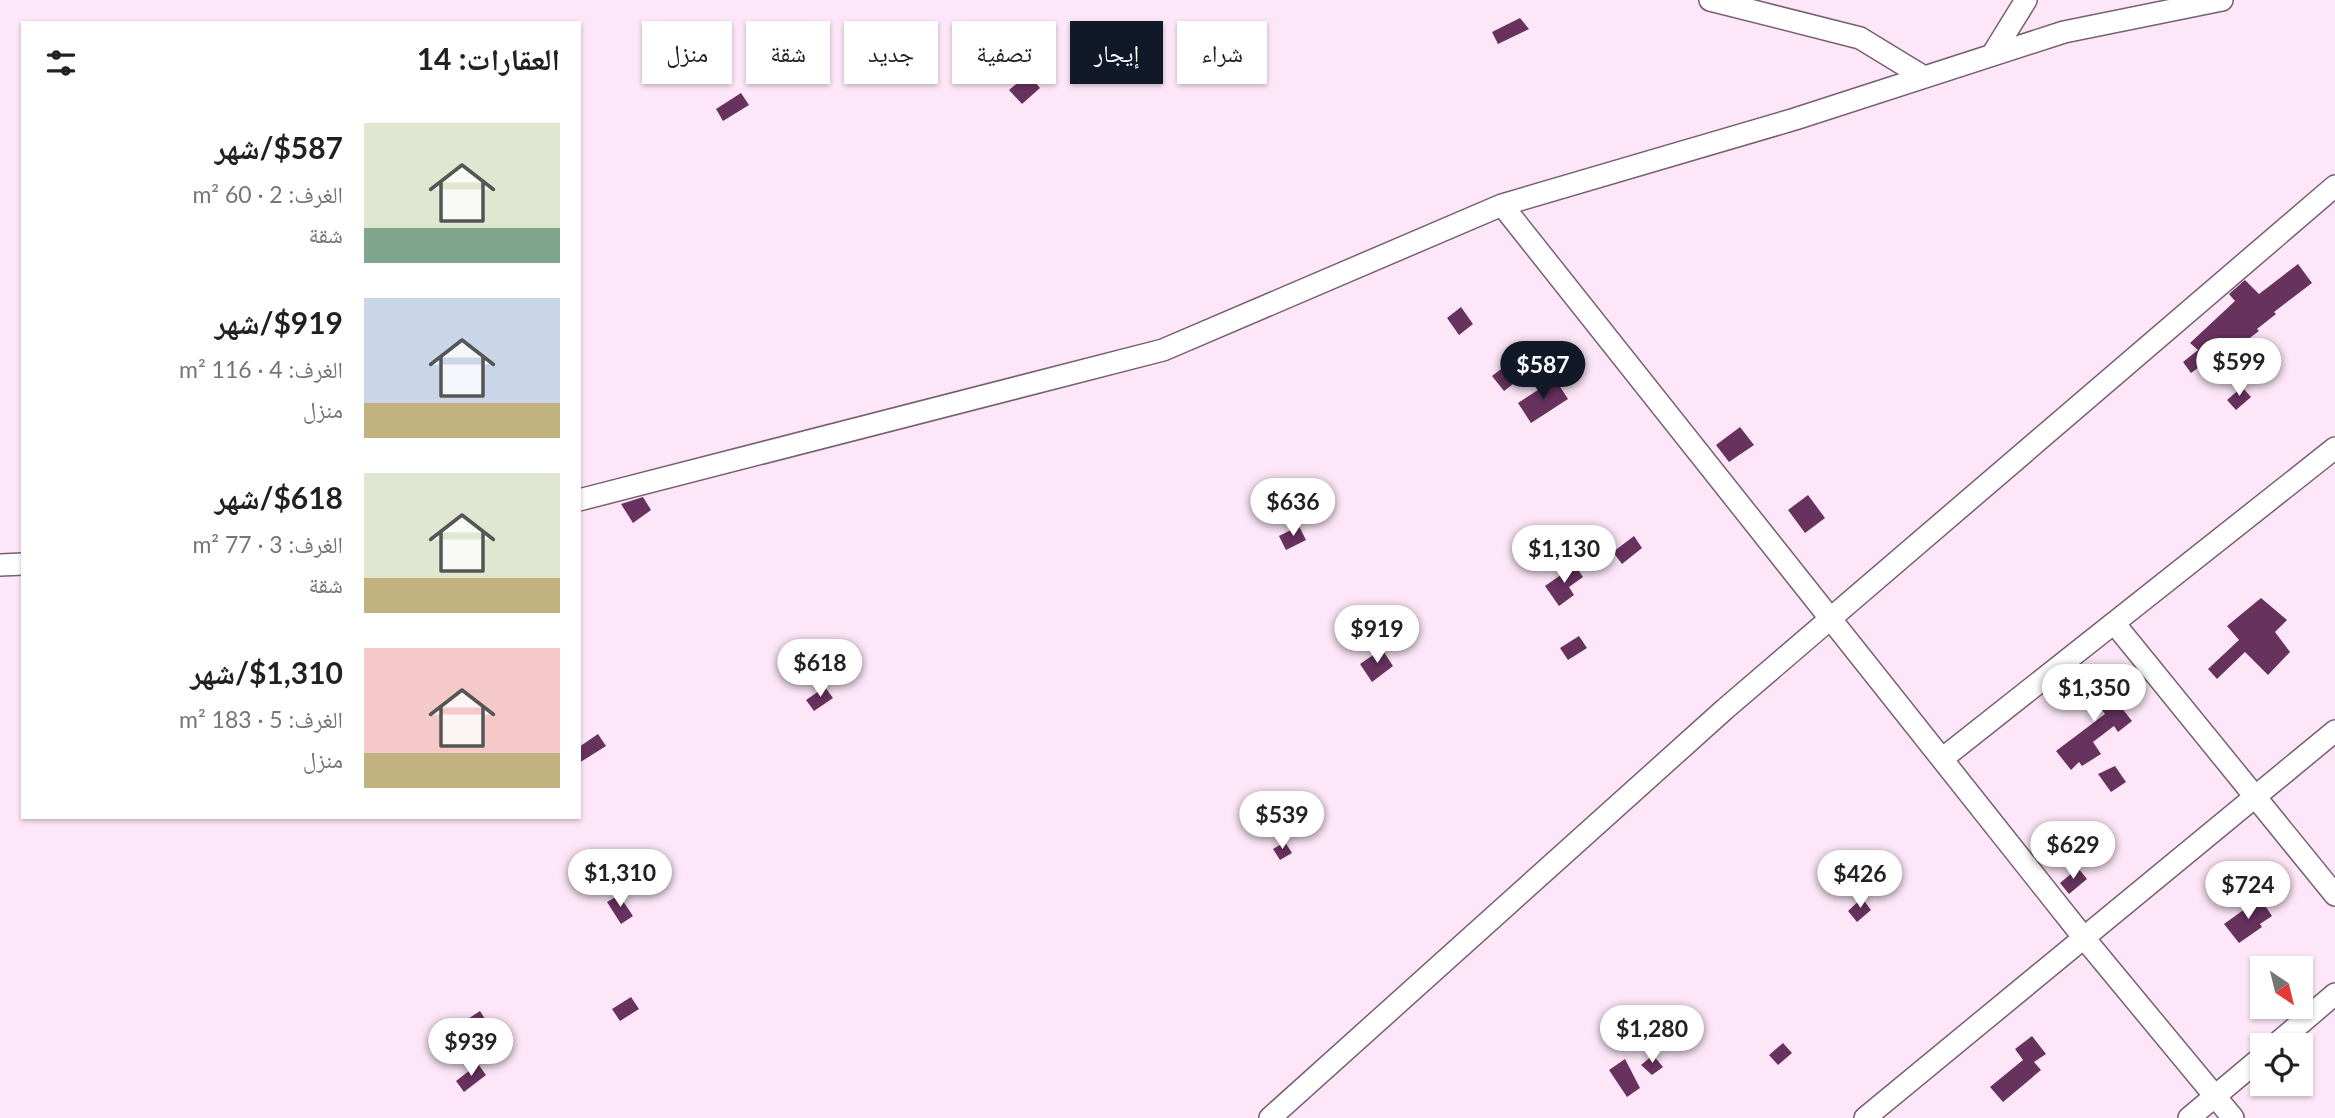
<!DOCTYPE html>
<html lang="ar">
<meta charset="utf-8">
<style>
body{margin:0;font-family:Lato,"Noto Naskh Arabic",sans-serif;background:#f2f2f2;color:#202124;direction:rtl;height:100vh;display:flex;flex-direction:column;font-size:26px;white-space:nowrap}
*{box-sizing:border-box;margin:0}
p{font-size:23px;color:#757577}
.icon{flex:none;width:38px;height:38px;fill:none;stroke:currentColor;stroke-width:2;stroke-linecap:round;stroke-linejoin:round}
.map{position:relative;flex:1;overflow:hidden;direction:ltr}
.side{position:absolute;left:21px;top:21px;width:560px;height:798px;display:flex;flex-direction:column;background:#fff;border-radius:0px;box-shadow:0 2px 5px #0004;direction:rtl}
.side>*{flex:none}
.guide{position:absolute;left:602px;top:21px;width:665px;height:63px;direction:rtl;display:flex;gap:14px}
.needle{width:46px;rotate:145deg}
.tools{position:absolute;left:2250px;top:956px;display:grid;gap:14px}
.tools a{display:grid;place-items:center;width:63px;height:63px;border-radius:0px;background:#fff;box-shadow:0 2px 5px #0004;font-size:35px}
.price{position:absolute;translate:-50% -60px;padding:0 16px;border-radius:24px;background:#fff;color:#222;font-size:23px;line-height:46px;filter:drop-shadow(0 2px 4px #0008)}
.price::after{content:'';position:absolute;left:50%;top:42px;width:21px;height:16px;margin-left:-10px;background:inherit;clip-path:polygon(0 0,100% 0,50% 100%)}
.price.active{background:#111827;color:#fff}
ul{padding:0;list-style:none}
li{display:flex;align-items:center;gap:21px;height:175px;padding:0 21px}
li span{display:grid;place-items:center;flex:none;width:196px;height:140px;border-radius:0px;color:#555}
li>.icon{margin-inline-start:auto}
span .icon{width:84px;height:84px;fill:#fffc;stroke-width:1}
li b{font-size:30px}
h2{display:flex;justify-content:space-between;align-items:center;height:84px;padding:0 21px;font-size:30px}
.tag{padding:0 24px;border-radius:0px;background:#fff;box-shadow:0 2px 5px #0004;font-size:24px;line-height:63px}
.tag.active{background:#111827;color:#fff}
.map>svg:first-child{display:block}
.building{fill:#68325f}
.lines{fill:none;stroke-linecap:round;stroke-linejoin:round}
.minor-casing{stroke:#776072;stroke-width:24}
.minor{stroke:#fff;stroke-width:21}
</style>
<div class="map">
<svg width="2335" height="1118" viewBox="0 0 2335 1118">
<rect width="100%" height="100%" fill="#fce6f7"/>
<path class="building" d="M1520,18L1529,29L1498,44L1492,32Z
M1028,74L1040,88L1022,104L1009,90Z
M741,93L749,105L723,121L716,109Z
M2298,264L2312,283L2274,312L2276,314L2257,329L2259,331L2218,362L2213,357L2191,373L2183,362L2198,350L2190,343L2235,301L2229,294L2245,280L2259,294Z
M1461,307L1473,324L1459,335L1447,318Z
M1505,366L1517,381L1504,391L1492,376Z
M1555,379L1568,399L1531,423L1518,403Z
M2242,387L2251,397L2236,410L2227,400Z
M1740,427L1754,445L1729,462L1716,445Z
M1808,495L1825,518L1805,533L1788,510Z
M643,497L651,510L633,523L621,504Z
M1299,526L1306,540L1286,550L1279,536Z
M1634,536L1642,548L1622,564L1613,552Z
M1575,565L1583,577L1569,587L1574,595L1559,606L1545,586Z
M2261,598L2287,620L2275,632L2290,652L2268,675L2245,652L2217,679L2208,669L2239,640L2227,626Z
M1579,636L1587,648L1568,660L1560,648Z
M1382,649L1393,666L1372,682L1360,664Z
M2092,670L2132,721L2118,732L2114,726L2093,742L2101,754L2082,766L2079,762L2071,770L2056,751L2105,714L2079,680Z
M825,687L833,698L814,711L806,700Z
M598,734L606,746L579,763V747Z
M2115,766L2126,782L2111,792L2098,774Z
M1285,842L1292,853L1280,860L1273,849Z
M2078,868L2087,879L2069,894L2060,883Z
M619,895L633,916L621,924L607,902Z
M1862,898L1871,910L1857,922L1848,911Z
M2260,898L2272,916L2260,924L2262,927L2239,943L2224,924Z
M631,997L639,1009L620,1021L612,1009Z
M480,1011L487,1022L461,1039L454,1028Z
M2032,1036L2046,1054L2034,1062L2041,1070L2003,1102L1990,1087L2023,1060L2015,1049Z
M1783,1043L1792,1053L1778,1065L1769,1055Z
M1653,1055L1663,1067L1652,1075L1641,1065Z
M1625,1059L1640,1088L1627,1097L1609,1070Z
M478,1064L486,1075L464,1092L456,1081Z"/>
<g class="lines">
<g class="minor-casing">
<path id="minor" d="M1710,0L1860,38L1924,77
M1992,55L2026,0
M1502,205L2084,938L2233,1118
M579,500L1163,350L1502,205L1795,119L2064,32L2222,0
M0,565L23,564
M2114,623L2335,895
M1942,759L2335,448
M2275,1045L2335,994
M1270,1118L1725,709L2335,186
M1865,1118L2335,731
M2189,1118L2263,1056"/>
</g>
<use href="#minor" class="minor"/>
</g>
</svg>
<div class="tools">
<a><svg class="needle" viewBox="-14 -14 28 28"><path d="M0-13l5 13h-10z" fill="#e53935"/><path d="M0 13l5-13h-10z" fill="#757577"/></svg></a>
<a><svg class="icon" aria-label="locate" viewBox="0 0 24 24"><circle cx="12" cy="12" r="6"/><path d="M12 2v4M12 18v4M2 12h4M18 12h4"/></svg></a>
</div>
<b class="price" style="left:2239px;top:398px">$599</b>
<b class="price active" style="left:1543px;top:401px">$587</b>
<b class="price" style="left:1293px;top:538px">$636</b>
<b class="price" style="left:1564px;top:585px">$1,130</b>
<b class="price" style="left:1377px;top:665px">$919</b>
<b class="price" style="left:820px;top:699px">$618</b>
<b class="price" style="left:2094px;top:724px">$1,350</b>
<b class="price" style="left:1282px;top:851px">$539</b>
<b class="price" style="left:2073px;top:881px">$629</b>
<b class="price" style="left:620px;top:909px">$1,310</b>
<b class="price" style="left:1860px;top:910px">$426</b>
<b class="price" style="left:2248px;top:921px">$724</b>
<b class="price" style="left:1652px;top:1065px">$1,280</b>
<b class="price" style="left:471px;top:1078px">$939</b>
<div class="guide">
<a class="tag">شراء</a>
<a class="tag active">إيجار</a>
<a class="tag">تصفية</a>
<a class="tag">جديد</a>
<a class="tag">شقة</a>
<a class="tag">منزل</a>
</div>
<section class="side">
<h2>العقارات: 14<svg class="icon" aria-label="filters" viewBox="0 0 24 24"><path d="M4 7h16M4 17h16"/><circle cx="9" cy="7" r="2"/><circle cx="15" cy="17" r="2"/></svg></h2>
<ul>
<li><span style="background:linear-gradient(#dfe7d0 75%,#7fa58c 0)"><svg class="icon" aria-label="home" viewBox="0 0 24 24"><path d="M3 11l9-7 9 7M6 9v11h12V9"/></svg></span><div><b>$587/شهر</b><p>الغرف: 2 · 60 m²</p><p>شقة</p></div></li>
<li><span style="background:linear-gradient(#c9d6e8 75%,#c2b280 0)"><svg class="icon" aria-label="home" viewBox="0 0 24 24"><path d="M3 11l9-7 9 7M6 9v11h12V9"/></svg></span><div><b>$919/شهر</b><p>الغرف: 4 · 116 m²</p><p>منزل</p></div></li>
<li><span style="background:linear-gradient(#dfe7d0 75%,#c2b280 0)"><svg class="icon" aria-label="home" viewBox="0 0 24 24"><path d="M3 11l9-7 9 7M6 9v11h12V9"/></svg></span><div><b>$618/شهر</b><p>الغرف: 3 · 77 m²</p><p>شقة</p></div></li>
<li><span style="background:linear-gradient(#f6c9c9 75%,#c2b280 0)"><svg class="icon" aria-label="home" viewBox="0 0 24 24"><path d="M3 11l9-7 9 7M6 9v11h12V9"/></svg></span><div><b>$1,310/شهر</b><p>الغرف: 5 · 183 m²</p><p>منزل</p></div></li>
</ul>
</section>
</div>
